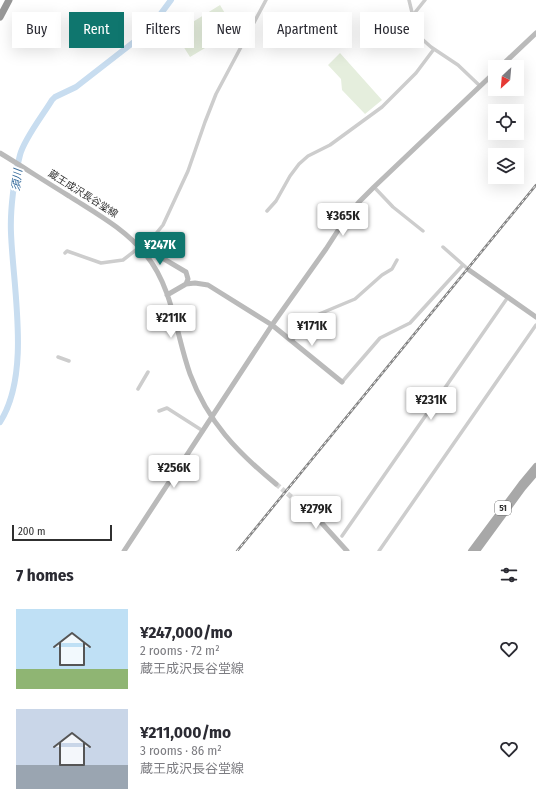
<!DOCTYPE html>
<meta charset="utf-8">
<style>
body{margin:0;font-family:"Fira Sans Condensed","Noto Sans JP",sans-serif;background:#f7f7f7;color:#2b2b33;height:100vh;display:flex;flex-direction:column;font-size:15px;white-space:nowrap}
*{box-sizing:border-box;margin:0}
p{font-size:13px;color:#7c7c81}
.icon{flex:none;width:22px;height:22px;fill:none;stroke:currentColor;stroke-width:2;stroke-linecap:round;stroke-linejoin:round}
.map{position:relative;height:551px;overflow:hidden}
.side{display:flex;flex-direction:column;background:#fff;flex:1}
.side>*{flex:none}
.banner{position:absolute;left:12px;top:12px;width:512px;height:36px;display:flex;gap:8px}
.needle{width:26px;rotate:206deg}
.buttons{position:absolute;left:488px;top:60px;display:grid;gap:8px}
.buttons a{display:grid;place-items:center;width:36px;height:36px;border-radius:0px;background:#fff;box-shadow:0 4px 16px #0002;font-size:20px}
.scale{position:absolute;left:12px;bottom:10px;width:100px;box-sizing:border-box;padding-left:4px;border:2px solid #303030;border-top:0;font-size:11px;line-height:14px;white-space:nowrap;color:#303030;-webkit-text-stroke:3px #fff;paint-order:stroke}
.price{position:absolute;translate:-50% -34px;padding:0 9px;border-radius:4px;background:#fff;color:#222;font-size:13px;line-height:26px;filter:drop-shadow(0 1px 2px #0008)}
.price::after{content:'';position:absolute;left:50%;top:24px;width:12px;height:9px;margin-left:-6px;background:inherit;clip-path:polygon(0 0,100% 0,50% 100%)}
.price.current{background:#0f766e;color:#fff}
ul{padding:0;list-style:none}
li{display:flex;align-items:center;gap:12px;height:100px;padding:0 16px}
li span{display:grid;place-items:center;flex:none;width:112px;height:80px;border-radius:0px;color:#555}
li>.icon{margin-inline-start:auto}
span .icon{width:48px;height:48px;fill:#fffc;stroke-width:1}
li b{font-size:17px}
h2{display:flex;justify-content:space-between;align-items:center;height:48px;padding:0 16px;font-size:17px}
.chip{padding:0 14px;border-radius:0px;background:#fff;box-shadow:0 4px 16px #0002;font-size:14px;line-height:36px}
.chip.current{background:#0f766e;color:#fff}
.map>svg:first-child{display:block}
.pitch{fill:#e5eedd}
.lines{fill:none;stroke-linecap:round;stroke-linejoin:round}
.river{stroke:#c8ddf0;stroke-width:6}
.secondary-tunnel{stroke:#d6d6d6;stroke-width:5;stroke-dasharray:5 2.5;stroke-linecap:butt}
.street{stroke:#cdcdcd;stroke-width:3.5}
.secondary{stroke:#bababa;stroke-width:5}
.primary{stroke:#a8a8a8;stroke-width:6}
.highway{stroke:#979797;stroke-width:7}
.rail-casing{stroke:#858585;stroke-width:2.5}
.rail{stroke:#fff;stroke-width:1;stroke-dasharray:3;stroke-linecap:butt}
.labels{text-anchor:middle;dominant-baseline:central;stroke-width:4;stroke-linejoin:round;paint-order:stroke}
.shield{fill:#fff;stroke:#6e6e6e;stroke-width:1}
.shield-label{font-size:9px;font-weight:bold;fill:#303030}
.street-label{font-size:10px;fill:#303030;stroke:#fff}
.water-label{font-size:11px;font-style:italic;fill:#356b9c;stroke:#fff}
</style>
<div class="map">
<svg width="536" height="551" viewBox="0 0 536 551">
<rect width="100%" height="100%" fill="#fff"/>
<path class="pitch" d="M220,5L235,30L190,57L175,33Z
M340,53L382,100L365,114L342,90L341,79L328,65Z"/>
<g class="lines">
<path class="river" d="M0,422C31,374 13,288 11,233C10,210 14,178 20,155C24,139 43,115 52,100L55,97L76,87L148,31L171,0"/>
<path class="secondary-tunnel" d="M276,484L294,499"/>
<path class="street" d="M409,0L416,29L422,39L431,47L458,65L480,86
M413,15L425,0
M374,187L393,207L423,231
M267,211L276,201L290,176L299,164L308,156L330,145L382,107L416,73L434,49
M443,247L469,270
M65,253L67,251L101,263L123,260L154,236L163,225L188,171L205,122L216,94L266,0
M292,341L304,325L312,317L355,299L382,275L392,269L397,260
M58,357L69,361
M342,382L380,338L410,323L463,265
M138,389L148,372
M159,411L167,408L203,431
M342,536L508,297
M379,551L536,325"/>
<path class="secondary" d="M500,67L536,33
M0,153C23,167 46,182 69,196C97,214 125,229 146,255C173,288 176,335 190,374C208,422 237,452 276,484
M142,246L186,272L188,279L186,284
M469,270L536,317
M167,295L186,284L195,283L208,285L272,325L342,382
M294,499L319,520L347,551
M124,551L272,325L326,249L346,218L359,202L374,187L495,72"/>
<path class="primary" d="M471,551L521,484L536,466
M477,551L523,488L536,473"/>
<path class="highway" d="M0,17L9,0"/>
<g class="rail-casing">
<path id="rail" d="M237,551L536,185"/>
</g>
<use href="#rail" class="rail"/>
</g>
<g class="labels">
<rect class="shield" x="495" y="501" width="16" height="14" rx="3"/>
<g class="shield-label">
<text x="503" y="508">51</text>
</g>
<g class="street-label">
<text transform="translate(83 194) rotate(32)">蔵王成沢長谷堂線</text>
</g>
<g class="water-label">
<text transform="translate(17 180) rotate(-83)">須川</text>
</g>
</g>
</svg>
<div class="buttons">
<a><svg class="needle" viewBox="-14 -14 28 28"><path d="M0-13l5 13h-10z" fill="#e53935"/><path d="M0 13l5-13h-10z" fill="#7c7c81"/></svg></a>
<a><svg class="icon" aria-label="locate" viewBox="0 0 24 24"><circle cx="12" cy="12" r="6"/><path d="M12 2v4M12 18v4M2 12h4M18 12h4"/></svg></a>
<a><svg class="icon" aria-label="layers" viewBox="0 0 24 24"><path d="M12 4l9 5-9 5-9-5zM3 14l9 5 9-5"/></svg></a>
</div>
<div class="scale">200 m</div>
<b class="price" style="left:343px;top:237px">¥365K</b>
<b class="price current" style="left:160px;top:266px">¥247K</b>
<b class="price" style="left:171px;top:339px">¥211K</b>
<b class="price" style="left:312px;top:347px">¥171K</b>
<b class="price" style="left:431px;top:421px">¥231K</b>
<b class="price" style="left:174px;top:489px">¥256K</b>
<b class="price" style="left:316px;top:530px">¥279K</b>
<div class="banner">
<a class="chip">Buy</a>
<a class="chip current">Rent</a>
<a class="chip">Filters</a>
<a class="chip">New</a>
<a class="chip">Apartment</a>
<a class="chip">House</a>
</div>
</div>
<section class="side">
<h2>7 homes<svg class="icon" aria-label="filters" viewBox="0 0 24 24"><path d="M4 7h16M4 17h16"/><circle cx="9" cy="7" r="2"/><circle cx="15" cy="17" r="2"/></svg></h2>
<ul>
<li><span style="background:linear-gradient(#bfe0f5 75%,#8fb573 0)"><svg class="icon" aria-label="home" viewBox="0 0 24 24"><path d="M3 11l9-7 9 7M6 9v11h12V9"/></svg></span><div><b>¥247,000/mo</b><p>2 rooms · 72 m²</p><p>蔵王成沢長谷堂線</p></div><svg class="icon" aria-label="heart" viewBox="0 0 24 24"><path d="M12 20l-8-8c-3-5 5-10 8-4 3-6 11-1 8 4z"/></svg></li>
<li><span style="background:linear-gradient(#c9d6e8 70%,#9aa5b1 0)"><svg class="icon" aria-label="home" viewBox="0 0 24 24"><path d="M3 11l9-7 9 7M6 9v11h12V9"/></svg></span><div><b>¥211,000/mo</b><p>3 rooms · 86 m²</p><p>蔵王成沢長谷堂線</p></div><svg class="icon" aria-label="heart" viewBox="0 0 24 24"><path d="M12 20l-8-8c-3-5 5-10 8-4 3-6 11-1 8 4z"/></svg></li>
</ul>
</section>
